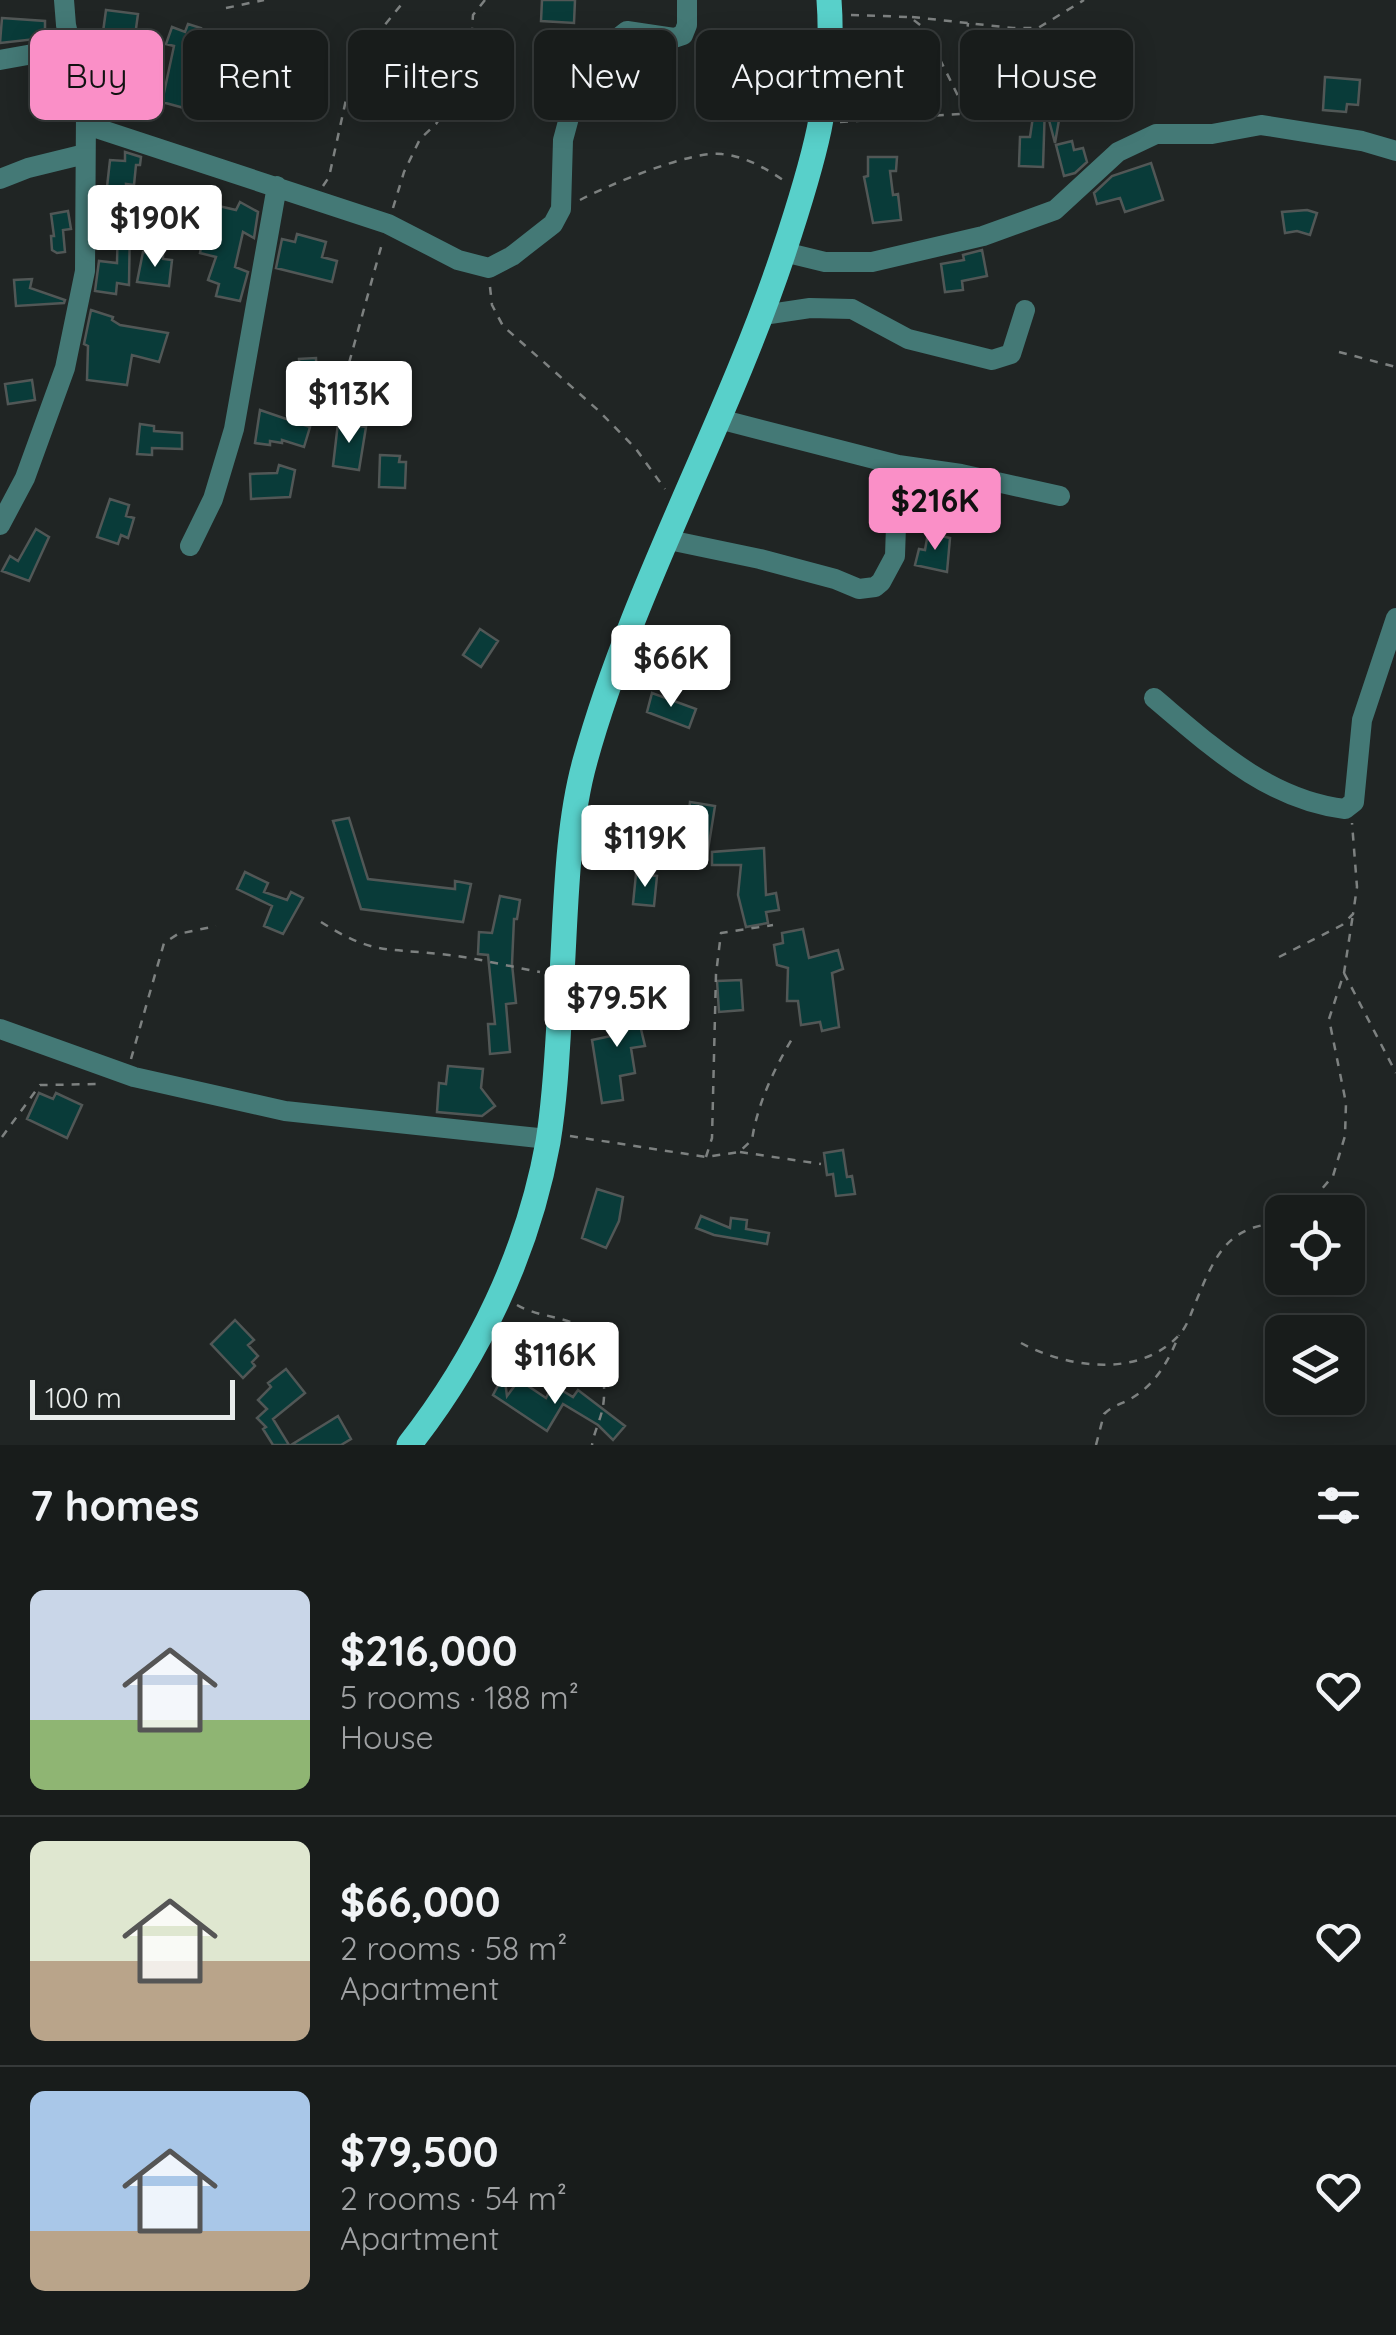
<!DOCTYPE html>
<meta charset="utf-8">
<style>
body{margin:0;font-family:Quicksand,sans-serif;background:#252928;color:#f1f3f6;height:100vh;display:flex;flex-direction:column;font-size:38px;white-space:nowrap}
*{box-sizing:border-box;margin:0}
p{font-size:32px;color:#9fa1a3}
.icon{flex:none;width:55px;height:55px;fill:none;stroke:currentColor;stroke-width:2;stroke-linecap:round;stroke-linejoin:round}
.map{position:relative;height:1445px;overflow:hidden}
.details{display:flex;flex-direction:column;background:#181c1b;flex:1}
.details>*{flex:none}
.top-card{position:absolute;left:30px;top:30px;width:1338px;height:90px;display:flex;gap:20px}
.controls{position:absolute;left:1265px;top:1195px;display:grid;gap:20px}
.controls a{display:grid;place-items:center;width:100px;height:100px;border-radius:15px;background:#181c1b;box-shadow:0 5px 25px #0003,0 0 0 2px #363a3a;font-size:50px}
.scale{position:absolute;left:30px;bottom:25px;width:205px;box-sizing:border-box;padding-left:10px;border:5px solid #e8eceb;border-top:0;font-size:28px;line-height:35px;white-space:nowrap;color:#e8eceb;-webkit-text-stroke:8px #202524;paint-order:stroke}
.price{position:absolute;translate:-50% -85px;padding:0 22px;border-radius:10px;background:#fff;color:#222;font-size:32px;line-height:65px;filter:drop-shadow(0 2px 5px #0008)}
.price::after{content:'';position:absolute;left:50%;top:60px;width:30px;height:22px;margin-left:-15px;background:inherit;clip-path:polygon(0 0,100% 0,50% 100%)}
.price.on{background:#fa8fc7;color:#111}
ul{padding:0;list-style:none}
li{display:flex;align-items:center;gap:30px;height:250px;padding:0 30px}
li+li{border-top:2px solid #363a3a}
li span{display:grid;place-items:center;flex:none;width:280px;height:200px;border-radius:15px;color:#555}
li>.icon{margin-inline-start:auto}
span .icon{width:120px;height:120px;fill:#fffc;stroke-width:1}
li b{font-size:42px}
h2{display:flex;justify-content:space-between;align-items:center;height:120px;padding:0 30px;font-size:42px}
.tag{padding:0 35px;border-radius:15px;background:#181c1b;box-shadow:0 5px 25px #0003,0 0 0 2px #363a3a;font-size:35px;line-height:90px}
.tag.on{background:#fa8fc7;color:#111}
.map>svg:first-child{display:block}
.building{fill:#093b39;stroke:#515756;stroke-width:2.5}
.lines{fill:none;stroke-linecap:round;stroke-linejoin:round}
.path{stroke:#7d8180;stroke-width:2.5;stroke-dasharray:8 8;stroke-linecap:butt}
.minor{stroke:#447976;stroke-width:20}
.major{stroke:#58d0ca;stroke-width:25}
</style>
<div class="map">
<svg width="1396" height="1445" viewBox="0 0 1396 1445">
<rect width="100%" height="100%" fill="#202524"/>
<path class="building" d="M542,0H575L574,23L541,21Z
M106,10L138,14L135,36L103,32Z
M2,18L45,21V38L0,43Z
M188,24L201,28L200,33L206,35L189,80L203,83L195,111L162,102L174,46L166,44L172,27L185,32Z
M545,42H565L566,74L546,75Z
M1021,43L1022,47L1031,48L1028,75L993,76L990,45Z
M1040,69L1067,74L1055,143L1045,105L1043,167L1019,166L1020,137H1030Z
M1325,77L1360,80L1358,105L1347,104L1346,112L1323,110Z
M996,82L1017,104L1007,114L1000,108L995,113L980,98Z
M1072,141L1074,150L1083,148L1087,162L1075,173L1064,176L1056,145Z
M125,152L141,157L140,165H136L134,185L126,184L127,214H104L103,187H107L110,160L125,161Z
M868,157H897L896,171H890L893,195L898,194L901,220L873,223L864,177L868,176Z
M1151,163L1163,200L1125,212L1120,198L1097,204L1094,193L1112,176Z
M155,188L188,195L183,217L177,216L175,225L157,222L159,210L152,208Z
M240,202L258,212L254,238L243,232L235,267L248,272L240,301L216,296L219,284L208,280L216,257L200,253L210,204L236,210Z
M1307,210L1317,213L1310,235L1297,231L1285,233L1282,212Z
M68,211L71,229L63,230L65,252L57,253L52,250L51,236H54L51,214Z
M118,220L130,221L129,285L117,283L116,294L95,291L99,261L117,263Z
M297,234L326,242L322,257L337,261L332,282L276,268L282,239L295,242Z
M982,250L987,276L962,281L963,290L945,292L941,264L964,260L963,255Z
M143,252L163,254V259L172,260L169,286L137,282Z
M32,279L30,288L65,300L64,303L16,306L14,280Z
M91,310L113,317L112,320L120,325L168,333L159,362L132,355L127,385L87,380L88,346L84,344Z
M316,358L317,385H311L307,418H301V404L291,403L292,391L300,392L299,359Z
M372,375L377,399L347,407L344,390L349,389L347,380Z
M32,380L35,400L8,404L5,384Z
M260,410L310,427L304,447L282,440V443L270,441V445L255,443Z
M338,423L366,427L359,470L333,466Z
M140,424L154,426V431L182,433V449L152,448V455L137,454Z
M380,455L400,456L399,462H406L405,488L379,487Z
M279,465L295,470L290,497L251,499L250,474L277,473Z
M110,499L129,505L126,516L134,518L128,538L121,535L118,544L97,537Z
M36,529L49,537L29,581L2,571L10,556L18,561Z
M928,533L950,538L947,572L915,565L919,549L925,550Z
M480,629L498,641L481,667L463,655Z
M652,693L696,709L689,728L647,712Z
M690,802L715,806L707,856L684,852L687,836L672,834L675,818L688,820Z
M349,818L368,879L455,889V881L471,884L463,922L361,909L333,821Z
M764,848L766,895L776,893L779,910L766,912L768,923L746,927L738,895L741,865H712V852Z
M245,872L268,883L264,892L287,900L291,892L303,898L283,934L264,926L272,906L237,889Z
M636,874L657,876L654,906L633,904Z
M500,896L520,900L517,919H514L512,964L516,1003L506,1004L510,1052L490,1054L488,1024H495L488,955L478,954L479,932L492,933Z
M803,929L809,958L838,950L843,969L832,973L839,1027L822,1031L820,1022L801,1025L798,1001H787L788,968L777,965L774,945L783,943L782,933Z
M741,980L743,1010L719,1012L717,981Z
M635,1001L636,1026L640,1025L645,1046L631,1048L635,1073L620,1076L623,1100L602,1103L592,1040L611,1036L610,1002Z
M448,1066L483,1069L481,1088L495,1106L482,1116L437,1112L439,1083L446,1084Z
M39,1093L53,1099L56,1093L82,1105L67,1138L27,1119Z
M843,1150L847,1177L852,1176L855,1194L836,1196L833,1174L827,1175L824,1153Z
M597,1189L623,1197L619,1221L606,1248L582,1238Z
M701,1216L730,1228L731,1218L747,1220L746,1229L769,1233L767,1244L714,1235L696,1228Z
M235,1320L254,1340L248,1345L258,1356L252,1362L255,1366L243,1378L211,1344Z
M286,1369L305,1393L273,1419L289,1445H273L263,1429L266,1427L257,1418L267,1409L258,1400L271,1387L268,1383Z
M504,1374L507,1396L519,1380L546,1398L553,1385L573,1397L578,1390L625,1426L613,1440L598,1425L563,1404L547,1431L493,1395Z
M338,1416L351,1439L341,1445H291Z"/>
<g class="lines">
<path class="path" d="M226,8L264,0
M851,15L910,17L925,29L962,104
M912,17L1013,28H1038L1084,0
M840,122L960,114L968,23
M323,186L329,177L349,86L371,42L405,0
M580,200C608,185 692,150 722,154C745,156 767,169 786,182
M393,208L404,172L420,139L436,124L452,99L472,30L473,15L485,0
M490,287L492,305L503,326L599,411L636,449L665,489
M1339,352L1396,367
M304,418L330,411L338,403L383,240
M321,922C371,954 384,948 440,954C473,957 507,966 540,972
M1279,957L1342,925L1353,914L1357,887L1352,823
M1344,973L1396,1073
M131,1059L164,943L178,934L216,926
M570,1136L706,1157L739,1152L752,1140C757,1105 774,1069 792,1039
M2,1137L40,1085L103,1084
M740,1152L821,1164
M706,1157L712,1138L716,974L721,933L773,925
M1302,1212L1333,1176L1345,1136L1346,1103L1329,1019L1344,973L1353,914
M517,1305C536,1316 559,1316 578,1325C601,1337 607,1384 603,1406C601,1419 594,1432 592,1445
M1021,1343C1067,1368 1140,1379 1180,1334C1188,1325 1192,1310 1197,1299C1216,1253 1229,1225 1282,1223
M1096,1445L1104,1414C1112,1406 1122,1404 1132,1398C1156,1384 1169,1360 1179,1335"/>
<path class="minor" d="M0,60L72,47
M87,125L388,224L458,260L489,268L512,256L553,224L561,209L563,140L577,88L583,72L600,52L627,31L674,38L683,35L687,25V0
M0,179L28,168L85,154
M784,252L825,262H872L983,236L1055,210L1118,152L1156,134H1212L1261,125L1362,141L1396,151
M763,315L810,308L852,309L908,339L992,360L1011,354L1025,310
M719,419L898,465L961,474L1060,496
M0,525L25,478L65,368L85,271L86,111L66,25L64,0
M669,540L760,559L835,579L859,589L875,587L881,582L895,556L898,465
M190,546L213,499L234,429L277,186
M1154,698C1211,746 1268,800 1345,809L1354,802L1362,720L1396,618
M0,1029L134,1077L285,1111L548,1139"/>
<path class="major" d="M409,1445C478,1357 528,1253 548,1142C557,1087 558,1029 562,974C566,906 567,825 585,761C633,588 726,425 783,254C811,170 836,90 829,0"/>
</g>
</svg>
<div class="controls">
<a><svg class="icon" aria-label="locate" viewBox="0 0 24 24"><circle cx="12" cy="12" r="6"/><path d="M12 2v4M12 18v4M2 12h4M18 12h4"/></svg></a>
<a><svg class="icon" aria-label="layers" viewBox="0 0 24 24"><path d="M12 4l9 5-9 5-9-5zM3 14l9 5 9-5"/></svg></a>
</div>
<div class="scale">100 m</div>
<b class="price" style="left:155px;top:270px">$190K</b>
<b class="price" style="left:349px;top:446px">$113K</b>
<b class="price on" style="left:935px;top:553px">$216K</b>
<b class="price" style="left:671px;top:710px">$66K</b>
<b class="price" style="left:645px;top:890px">$119K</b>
<b class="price" style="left:617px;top:1050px">$79.5K</b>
<b class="price" style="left:555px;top:1407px">$116K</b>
<div class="top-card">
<a class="tag on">Buy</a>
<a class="tag">Rent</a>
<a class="tag">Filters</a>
<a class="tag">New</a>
<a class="tag">Apartment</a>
<a class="tag">House</a>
</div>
</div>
<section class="details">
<h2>7 homes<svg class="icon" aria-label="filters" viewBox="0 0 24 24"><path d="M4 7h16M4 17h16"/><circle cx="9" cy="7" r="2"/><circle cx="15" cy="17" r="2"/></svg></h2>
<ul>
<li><span style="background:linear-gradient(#c9d6e8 65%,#8fb573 0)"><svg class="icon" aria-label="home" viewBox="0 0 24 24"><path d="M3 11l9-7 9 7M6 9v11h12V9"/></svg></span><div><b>$216,000</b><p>5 rooms · 188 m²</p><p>House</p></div><svg class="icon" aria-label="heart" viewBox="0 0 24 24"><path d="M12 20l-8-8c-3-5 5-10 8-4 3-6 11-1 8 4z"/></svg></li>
<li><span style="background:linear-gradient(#dfe7d0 60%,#b9a48a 0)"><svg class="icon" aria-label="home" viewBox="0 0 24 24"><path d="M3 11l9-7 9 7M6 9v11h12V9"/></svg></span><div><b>$66,000</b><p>2 rooms · 58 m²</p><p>Apartment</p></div><svg class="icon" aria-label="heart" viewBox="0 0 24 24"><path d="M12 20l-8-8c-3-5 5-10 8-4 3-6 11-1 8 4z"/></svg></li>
<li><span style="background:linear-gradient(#a9c7e8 70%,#b9a48a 0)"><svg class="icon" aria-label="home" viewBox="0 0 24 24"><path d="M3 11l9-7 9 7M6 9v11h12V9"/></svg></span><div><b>$79,500</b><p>2 rooms · 54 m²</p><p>Apartment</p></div><svg class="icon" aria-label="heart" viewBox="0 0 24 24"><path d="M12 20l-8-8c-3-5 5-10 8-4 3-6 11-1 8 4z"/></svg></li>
</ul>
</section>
